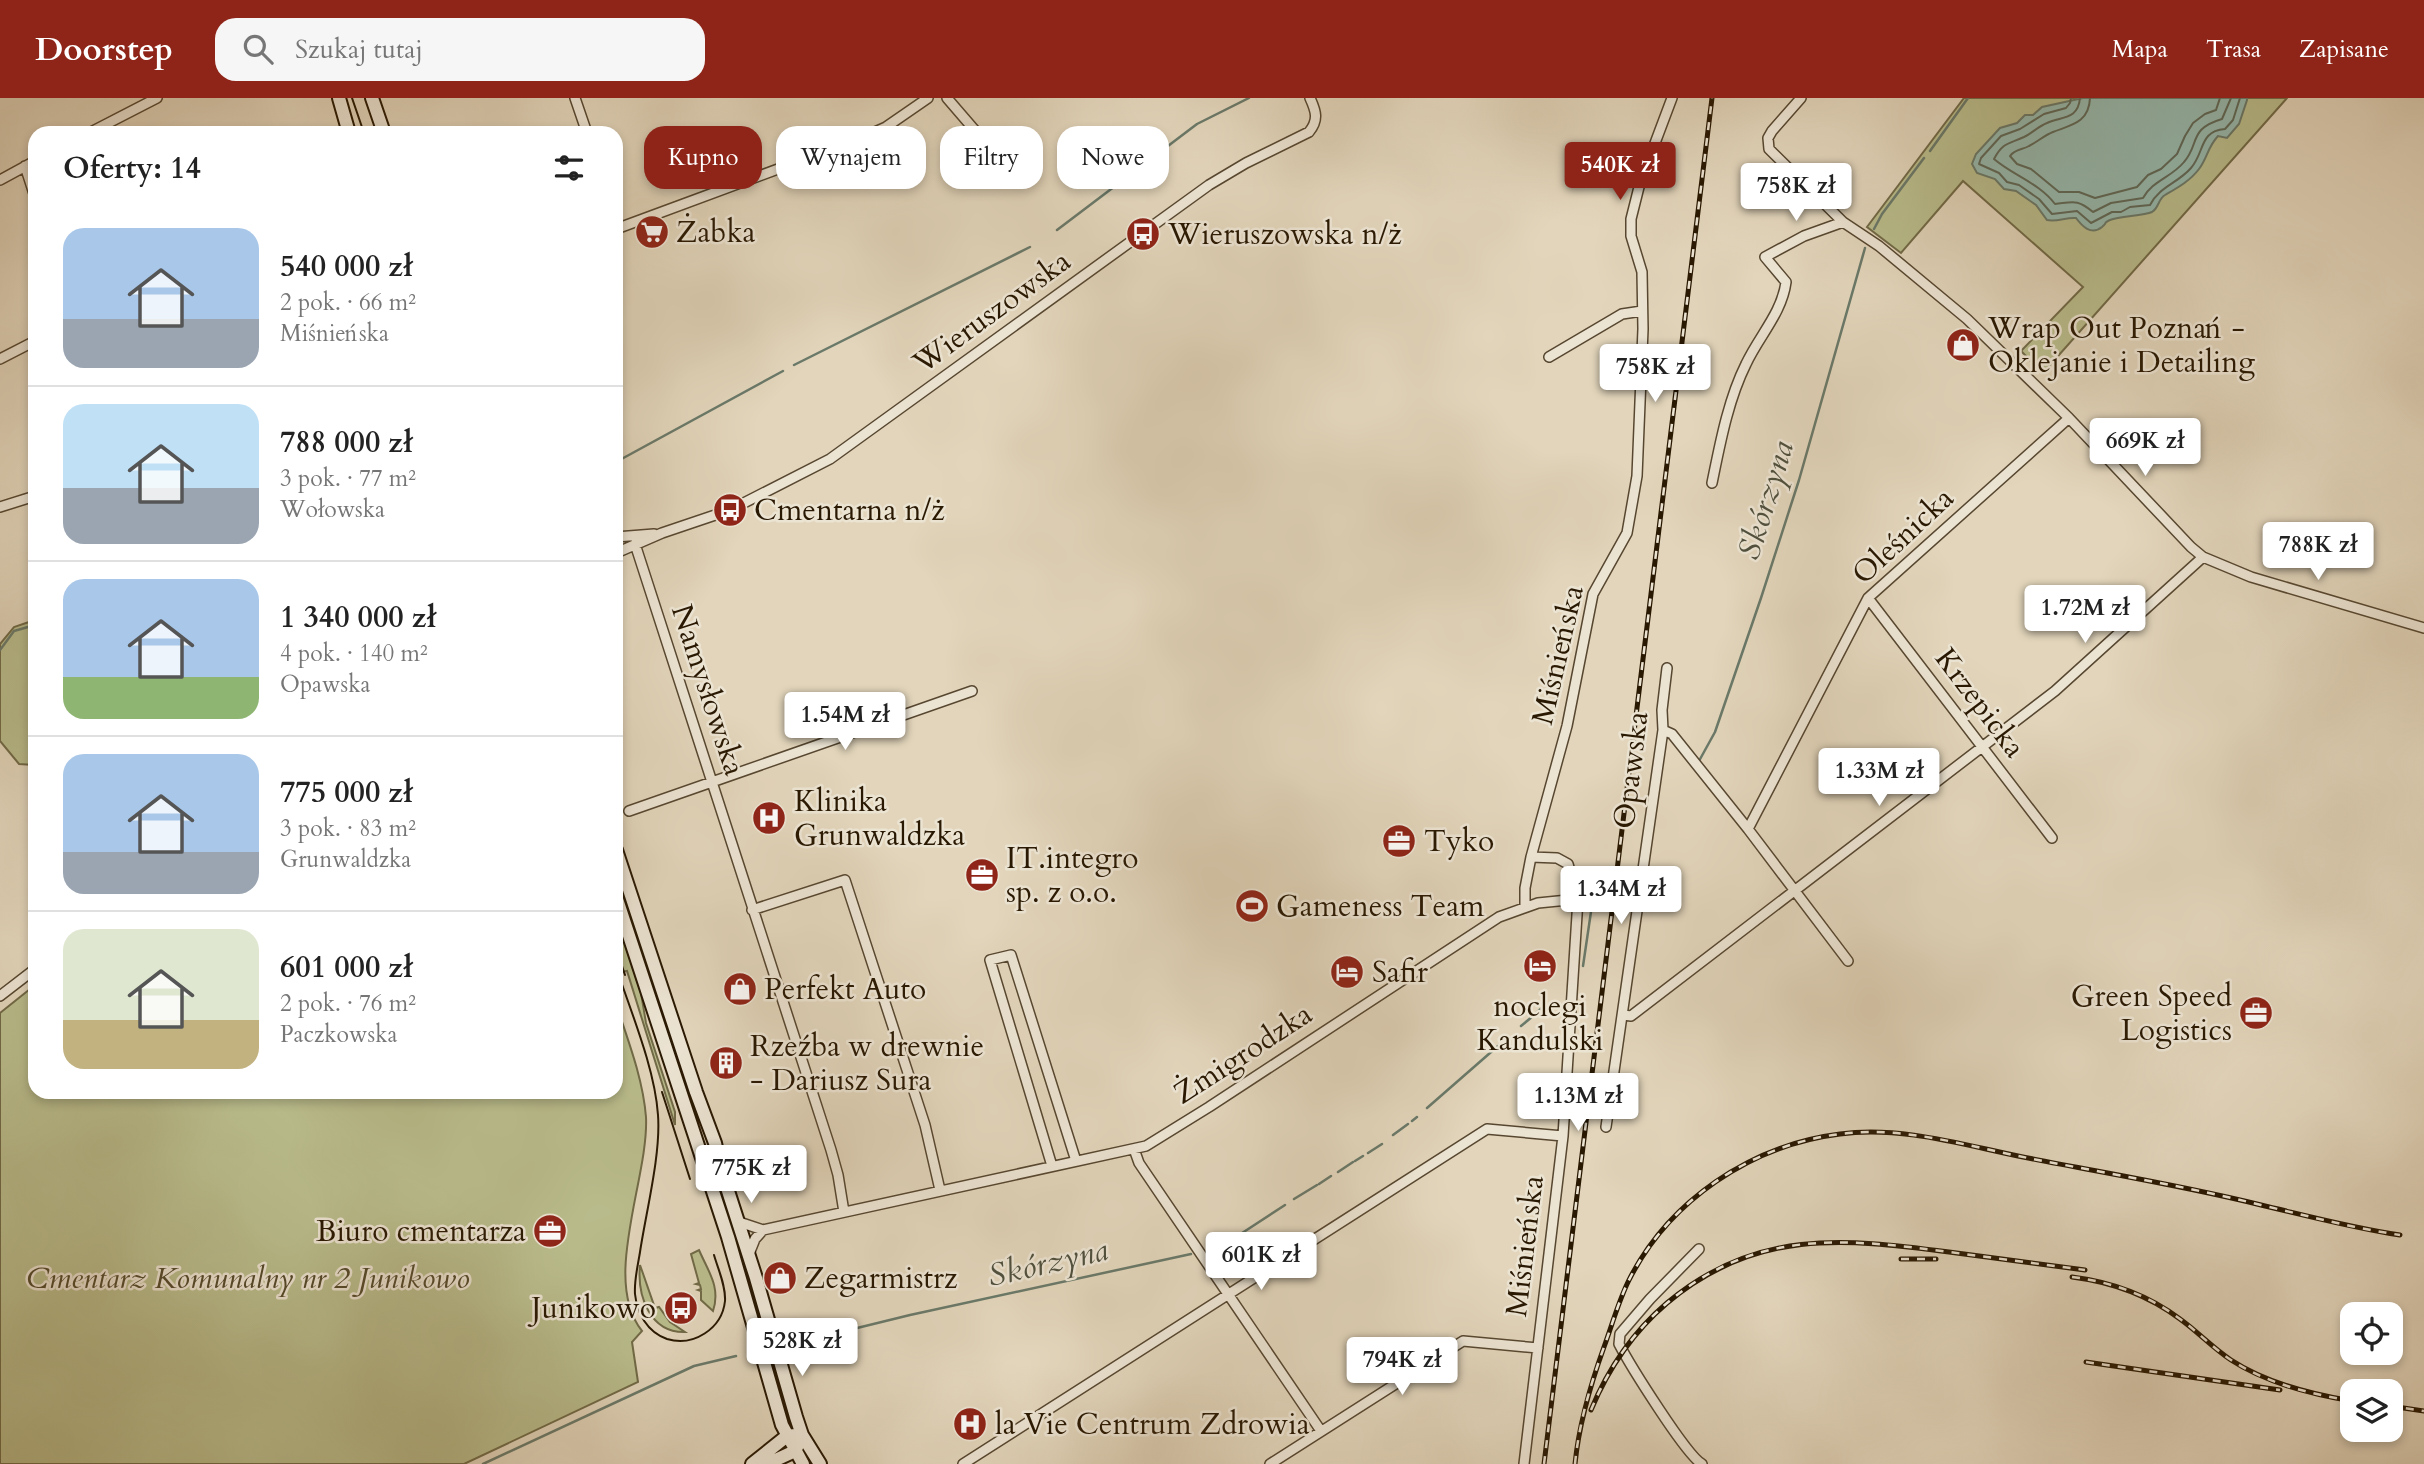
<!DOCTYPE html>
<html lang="pl">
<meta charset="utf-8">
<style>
body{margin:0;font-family:Cardo,serif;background:#f6f6f6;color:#222;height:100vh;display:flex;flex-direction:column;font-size:26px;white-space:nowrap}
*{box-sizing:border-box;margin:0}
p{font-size:23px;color:#767676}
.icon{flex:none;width:38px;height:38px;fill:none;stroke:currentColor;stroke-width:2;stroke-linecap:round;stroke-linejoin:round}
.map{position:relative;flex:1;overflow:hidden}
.side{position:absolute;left:28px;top:28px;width:595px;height:973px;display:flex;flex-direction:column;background:#fff;border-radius:21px;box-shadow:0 4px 10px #0003}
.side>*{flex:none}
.hud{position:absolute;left:644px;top:28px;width:665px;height:63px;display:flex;gap:14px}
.tools{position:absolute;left:2340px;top:1204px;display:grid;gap:14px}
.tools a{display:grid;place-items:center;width:63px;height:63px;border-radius:14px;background:#fff;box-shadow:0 4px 10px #0003;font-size:35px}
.price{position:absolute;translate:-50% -60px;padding:0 16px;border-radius:7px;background:#fff;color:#222;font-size:23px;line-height:46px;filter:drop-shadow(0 2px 4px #0008)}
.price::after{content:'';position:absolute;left:50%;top:42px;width:21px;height:16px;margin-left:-10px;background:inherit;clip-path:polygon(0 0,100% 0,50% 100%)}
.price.current{background:#8f2418;color:#fff}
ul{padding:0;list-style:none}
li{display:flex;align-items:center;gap:21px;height:175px;padding:0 35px}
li+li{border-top:2px solid #e0e0e0}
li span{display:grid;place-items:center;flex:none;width:196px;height:140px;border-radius:21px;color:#555}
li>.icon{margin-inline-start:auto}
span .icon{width:84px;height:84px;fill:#fffc;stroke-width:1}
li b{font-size:30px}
h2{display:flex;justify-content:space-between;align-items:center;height:84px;padding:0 35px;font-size:30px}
.chip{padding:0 24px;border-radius:21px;background:#fff;box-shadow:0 4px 10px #0003;font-size:24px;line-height:63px}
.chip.current{background:#8f2418;color:#fff}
header{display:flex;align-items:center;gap:42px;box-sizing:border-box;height:98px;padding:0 35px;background:#8f2418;color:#fff}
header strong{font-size:33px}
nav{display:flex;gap:38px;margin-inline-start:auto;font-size:24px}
.search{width:490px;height:63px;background:#f6f6f6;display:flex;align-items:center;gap:18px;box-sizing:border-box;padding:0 24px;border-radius:21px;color:#767676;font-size:26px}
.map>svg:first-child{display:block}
.green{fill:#b9bc8c;stroke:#716a47;stroke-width:2}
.water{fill:#95b9ae;stroke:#6a7969;stroke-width:2}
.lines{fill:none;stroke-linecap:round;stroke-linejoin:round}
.shore{stroke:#5f6858;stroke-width:2}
.stream{stroke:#6a7969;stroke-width:2.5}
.street-casing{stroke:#574730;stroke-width:12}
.secondary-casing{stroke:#291802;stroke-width:16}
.street{stroke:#ece4d3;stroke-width:9}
.secondary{stroke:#ece4d3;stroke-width:12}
.tram{stroke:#291802;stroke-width:2}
.rail-casing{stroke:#291802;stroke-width:5}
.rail{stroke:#ece4d3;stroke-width:2.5;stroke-dasharray:8;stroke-linecap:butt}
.labels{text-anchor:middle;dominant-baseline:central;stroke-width:5;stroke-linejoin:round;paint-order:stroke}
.poi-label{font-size:30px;fill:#291802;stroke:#ece4d3;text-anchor:start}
.street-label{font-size:30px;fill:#291802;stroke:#ece4d3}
.park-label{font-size:30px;font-style:italic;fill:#54492b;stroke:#ece4d3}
.water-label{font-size:32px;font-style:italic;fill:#4f503e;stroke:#ece4d3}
</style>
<header>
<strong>Doorstep</strong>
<div class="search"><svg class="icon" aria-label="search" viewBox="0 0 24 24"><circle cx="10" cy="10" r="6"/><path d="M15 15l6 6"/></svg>Szukaj tutaj</div>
<nav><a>Mapa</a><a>Trasa</a><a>Zapisane</a></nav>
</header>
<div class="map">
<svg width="2424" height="1366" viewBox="0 0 2424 1366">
<rect width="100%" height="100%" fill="#e2d5bb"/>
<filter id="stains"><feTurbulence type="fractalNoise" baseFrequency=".00286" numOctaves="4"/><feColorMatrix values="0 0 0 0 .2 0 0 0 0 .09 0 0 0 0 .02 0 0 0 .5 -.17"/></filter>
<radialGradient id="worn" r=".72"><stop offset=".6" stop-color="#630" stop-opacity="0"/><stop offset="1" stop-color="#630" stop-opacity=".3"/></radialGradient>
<path class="green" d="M1964,0H2287L2043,275L2021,253L2083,189L1963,83L1901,155L1867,129Z
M35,522V666L34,667L19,666L0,643V546L14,529Z
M616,819L641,895L646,925L675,1014V1027L627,873L616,875Z
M35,887V994H616V906C628,942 643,981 646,1019C649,1080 601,1182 642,1233L632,1244L638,1284L464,1366H0V915Z
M699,1152C708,1173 721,1189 713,1213L701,1202V1193L698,1192L701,1191L700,1187L696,1186L699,1185L691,1156Z
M640,1167L655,1210L659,1209L670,1224L685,1234C650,1235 637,1198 640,1167Z"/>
<path class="water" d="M2083,0H2247V2L2239,26L2227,40L2218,38C2207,50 2208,59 2199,71C2190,83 2177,90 2165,97C2158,101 2159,110 2152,114C2143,118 2120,118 2110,122C2102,126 2109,123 2102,129C2091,138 2082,128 2076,120C2066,119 2058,124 2047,122L2036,107L2016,93L2004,91L1995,81L1977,75L1972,66L1976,56L2000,30L2017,25L2025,17H2033L2042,9Z"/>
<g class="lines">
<path class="shore" d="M2071,0L2070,5L2066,10L2044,16L2020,31L2001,38L1981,60L1979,66L1999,75L2007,84L2019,87L2039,101L2052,116L2077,113L2091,125L2112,114H2121L2130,109L2150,107C2159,89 2178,85 2191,70C2205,54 2199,33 2225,31L2233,22L2240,0
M2080,0C2078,22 2062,18 2047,25C2039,28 2032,35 2024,39C2009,46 2003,44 1994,61C2014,78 2039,85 2055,106C2074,104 2077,101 2093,114L2111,105L2143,100C2152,83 2172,79 2184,64C2200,46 2188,31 2222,21L2231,0
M2090,0C2089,25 2071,27 2053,34C2045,37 2037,44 2029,48C2022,52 2015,51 2010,58L2017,66L2031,71L2059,94H2079L2095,100L2137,89L2148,77L2161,71L2177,56L2185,38L2193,25L2205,16L2216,12L2220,0"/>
<path class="stream" d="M1930,53L1968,0
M1874,131L1882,116L1924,60
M1057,132L1197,26L1249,0
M794,267L1030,149
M616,364L783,273
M0,552L14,533L35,527
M1699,663L1715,634L1761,500L1799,382L1865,150
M1583,868L1592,807
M1535,916L1544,908
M1521,928L1533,918
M1427,1010L1498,948
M1412,1023L1417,1019
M1393,1037L1408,1026
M1368,1055L1382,1046
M1355,1063L1363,1058
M1338,1074L1353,1064
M1319,1086L1331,1078
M1294,1101L1317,1087
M1236,1139L1285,1107
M792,1246L910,1217L1191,1156
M483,1366L694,1268L736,1258"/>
<g class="street-casing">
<path id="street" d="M575,0L587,35
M947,0L984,43L964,60
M1801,0L1772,33L1768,40L1769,51L1843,124L1879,148L1967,221L2069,320L2191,449L2203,459L2251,479L2424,530
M89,35L157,0
M25,68L35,99
M0,82L35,63
M616,131L859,41L886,29L928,0
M1549,259L1622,216L1642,213
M0,261L35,243
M1712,385C1720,346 1728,302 1746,266C1759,238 1782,215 1786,184L1765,159L1804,138L1843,124
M0,409L35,398
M616,439L654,436
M635,446L831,1052L838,1077L844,1114
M616,455L662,435L730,412L830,361L1209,87L1246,65L1309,34C1319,22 1316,13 1310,0
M1868,500L2052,740
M1663,632L1672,636L1748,731L1848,863
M629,713L972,593
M1748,731L1868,500L2069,320
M1525,809V790L1531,759L1567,628L1593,496L1627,435L1637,378L1643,231L1642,174L1631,138V121L1640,85L1672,0
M752,812L845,782L925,1027L940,1092
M0,898L35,871
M1623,917L1631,918L2055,593L2203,459
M1606,1029L1663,632L1662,612L1667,570
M1134,1051L1139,1065L1321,1333
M1052,1068L990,862L1011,857L1076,1063
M739,1124L763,1132L1146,1048L1209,1009L1499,819L1538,805L1578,801
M1699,1151L1650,1201L1620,1236L1619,1246C1630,1267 1686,1357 1702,1366
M749,1156L755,1141L763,1132
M963,1366L1487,1031L1563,1038
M1270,1366L1463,1243L1538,1250
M1524,1366L1563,1038L1578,801L1568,766L1557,760L1531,759"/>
</g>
<g class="secondary-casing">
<path id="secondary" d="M339,0L349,35
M372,0L384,35
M616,752L696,994L715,1045L720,1068L756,1180L796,1319L802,1337L820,1366
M616,798L728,1139L782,1327L803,1366
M752,1366L787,1338L795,1337
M767,1366L795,1353L798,1347"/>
</g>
<use href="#street" class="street"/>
<use href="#secondary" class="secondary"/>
<path class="tram" d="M352,0L364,35
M616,850L625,877
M616,869C631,914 655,971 658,1017C661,1056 646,1114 640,1154C638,1167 634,1182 635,1196C637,1215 647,1234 667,1241C693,1249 722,1231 725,1203C726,1188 718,1171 714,1157
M662,994L690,1081"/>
<g class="rail-casing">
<path id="rail" d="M1901,1161H1936
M2072,1179C2112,1184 2148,1197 2180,1221C2198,1234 2213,1250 2231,1262C2266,1285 2310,1296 2352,1303
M2086,1264L2280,1292
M2390,1308L2424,1313
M1591,1312C1608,1271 1633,1234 1667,1205C1755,1131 1843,1140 1949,1154C1994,1160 2040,1166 2085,1172
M1544,1366L1712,0
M1575,1366C1579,1325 1590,1288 1604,1249C1612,1227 1618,1205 1628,1184C1668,1103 1751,1047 1840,1036C1900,1028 1960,1046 2018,1058C2098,1074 2181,1087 2261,1107C2308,1118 2353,1130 2400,1137"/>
</g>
<use href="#rail" class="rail"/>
</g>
<defs>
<g id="supermarket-disc" transform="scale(1.75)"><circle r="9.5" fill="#8f2418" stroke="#ece4d3"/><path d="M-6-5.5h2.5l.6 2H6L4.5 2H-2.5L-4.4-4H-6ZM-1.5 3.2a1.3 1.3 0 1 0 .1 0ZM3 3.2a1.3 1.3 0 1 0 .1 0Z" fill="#fff"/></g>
<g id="bus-disc" transform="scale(1.75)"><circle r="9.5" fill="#8f2418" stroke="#ece4d3"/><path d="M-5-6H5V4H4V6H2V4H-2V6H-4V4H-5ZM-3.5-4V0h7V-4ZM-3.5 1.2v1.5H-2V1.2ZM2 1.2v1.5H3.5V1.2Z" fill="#fff"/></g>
<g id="shop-disc" transform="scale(1.75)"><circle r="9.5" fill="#8f2418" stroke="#ece4d3"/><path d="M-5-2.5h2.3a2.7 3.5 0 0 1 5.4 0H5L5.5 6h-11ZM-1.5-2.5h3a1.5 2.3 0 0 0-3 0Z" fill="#fff"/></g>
<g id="hospital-disc" transform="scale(1.75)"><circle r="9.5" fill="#8f2418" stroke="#ece4d3"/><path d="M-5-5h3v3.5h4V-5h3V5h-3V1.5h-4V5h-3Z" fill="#fff"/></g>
<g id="office-disc" transform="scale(1.75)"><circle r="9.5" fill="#8f2418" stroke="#ece4d3"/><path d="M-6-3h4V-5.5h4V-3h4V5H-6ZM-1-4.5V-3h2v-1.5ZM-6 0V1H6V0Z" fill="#fff"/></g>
<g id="stadium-disc" transform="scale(1.75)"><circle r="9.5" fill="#8f2418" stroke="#ece4d3"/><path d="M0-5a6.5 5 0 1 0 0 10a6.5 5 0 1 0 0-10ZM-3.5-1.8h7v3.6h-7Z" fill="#fff"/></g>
<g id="hotel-disc" transform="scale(1.75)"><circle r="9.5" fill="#8f2418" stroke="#ece4d3"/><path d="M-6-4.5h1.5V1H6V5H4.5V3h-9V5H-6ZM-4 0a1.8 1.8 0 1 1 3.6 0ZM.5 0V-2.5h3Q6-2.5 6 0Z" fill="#fff"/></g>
<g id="building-disc" transform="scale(1.75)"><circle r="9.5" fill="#8f2418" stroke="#ece4d3"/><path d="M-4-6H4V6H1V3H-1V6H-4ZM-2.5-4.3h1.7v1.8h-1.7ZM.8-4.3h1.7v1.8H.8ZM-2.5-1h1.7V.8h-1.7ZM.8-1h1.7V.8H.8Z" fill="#fff"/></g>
</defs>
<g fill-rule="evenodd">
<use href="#supermarket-disc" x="652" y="134"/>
<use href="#bus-disc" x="1143" y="136"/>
<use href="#shop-disc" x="1963" y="247"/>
<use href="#bus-disc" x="730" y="412"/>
<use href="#hospital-disc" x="769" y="720"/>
<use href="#office-disc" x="1399" y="743"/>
<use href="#office-disc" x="982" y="777"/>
<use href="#stadium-disc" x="1252" y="808"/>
<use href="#hotel-disc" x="1540" y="868"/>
<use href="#hotel-disc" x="1347" y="874"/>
<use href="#shop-disc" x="740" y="891"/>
<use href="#office-disc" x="2256" y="915"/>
<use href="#building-disc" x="726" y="965"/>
<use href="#office-disc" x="550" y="1133"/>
<use href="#shop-disc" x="780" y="1180"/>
<use href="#bus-disc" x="681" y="1210"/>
<use href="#hospital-disc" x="970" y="1326"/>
</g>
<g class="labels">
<g class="poi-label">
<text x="676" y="134">Żabka</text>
<text x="1168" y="136">Wieruszowska n/ż</text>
<text x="1988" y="230">Wrap Out Poznań -<tspan x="1988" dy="34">Oklejanie i Detailing</tspan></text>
<text x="754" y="412">Cmentarna n/ż</text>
<text x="794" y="703">Klinika<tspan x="794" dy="34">Grunwaldzka</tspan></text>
<text x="1424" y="743">Tyko</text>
<text x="1006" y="760">IT.integro<tspan x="1006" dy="34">sp. z o.o.</tspan></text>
<text x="1276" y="808">Gameness Team</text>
<text x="1372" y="874">Safir</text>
<text x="764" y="891">Perfekt Auto</text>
<text x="2232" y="898" text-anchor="end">Green Speed<tspan x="2232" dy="34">Logistics</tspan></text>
<text x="1540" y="908" text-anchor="middle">noclegi<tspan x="1540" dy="34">Kandulski</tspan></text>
<text x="750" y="948">Rzeźba w drewnie<tspan x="750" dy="34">- Dariusz Sura</tspan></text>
<text x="526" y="1133" text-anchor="end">Biuro cmentarza</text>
<text x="804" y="1180">Zegarmistrz</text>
<text x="656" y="1210" text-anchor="end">Junikowo</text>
<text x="995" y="1326">la Vie Centrum Zdrowia</text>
</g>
<g class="street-label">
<text transform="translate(992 214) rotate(-36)">Wieruszowska</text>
<text transform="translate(1903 438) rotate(-43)">Oleśnicka</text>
<text transform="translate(1558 557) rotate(-77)">Miśnieńska</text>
<text transform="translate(708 592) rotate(72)">Namysłowska</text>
<text transform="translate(1980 605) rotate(53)">Krzepicka</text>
<text transform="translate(1631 672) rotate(-83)">Opawska</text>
<text transform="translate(1243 956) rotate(-33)">Żmigrodzka</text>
<text transform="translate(1525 1148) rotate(-83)">Miśnieńska</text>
</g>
<g class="park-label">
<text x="248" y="1180">Cmentarz Komunalny nr 2 Junikowo</text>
</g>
<g class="water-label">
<text transform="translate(1766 402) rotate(-73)">Skórzyna</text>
<text transform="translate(1048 1165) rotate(-13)">Skórzyna</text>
</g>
</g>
<rect width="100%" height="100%" filter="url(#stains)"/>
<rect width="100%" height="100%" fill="url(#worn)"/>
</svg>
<div class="tools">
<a><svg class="icon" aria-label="locate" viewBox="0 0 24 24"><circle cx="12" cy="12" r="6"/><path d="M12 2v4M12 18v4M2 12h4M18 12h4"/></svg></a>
<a><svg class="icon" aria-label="layers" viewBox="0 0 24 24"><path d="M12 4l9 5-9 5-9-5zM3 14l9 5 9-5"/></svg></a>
</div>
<b class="price current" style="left:1620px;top:104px">540K zł</b>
<b class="price" style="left:1796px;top:125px">758K zł</b>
<b class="price" style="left:1655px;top:306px">758K zł</b>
<b class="price" style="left:2145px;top:380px">669K zł</b>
<b class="price" style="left:2318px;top:484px">788K zł</b>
<b class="price" style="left:2085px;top:547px">1.72M zł</b>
<b class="price" style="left:845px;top:654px">1.54M zł</b>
<b class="price" style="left:1879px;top:710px">1.33M zł</b>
<b class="price" style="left:1621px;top:828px">1.34M zł</b>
<b class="price" style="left:1578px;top:1035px">1.13M zł</b>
<b class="price" style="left:751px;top:1107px">775K zł</b>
<b class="price" style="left:1261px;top:1194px">601K zł</b>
<b class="price" style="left:802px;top:1280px">528K zł</b>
<b class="price" style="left:1402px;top:1299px">794K zł</b>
<div class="hud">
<a class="chip current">Kupno</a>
<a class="chip">Wynajem</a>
<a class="chip">Filtry</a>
<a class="chip">Nowe</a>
</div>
<section class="side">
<h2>Oferty: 14<svg class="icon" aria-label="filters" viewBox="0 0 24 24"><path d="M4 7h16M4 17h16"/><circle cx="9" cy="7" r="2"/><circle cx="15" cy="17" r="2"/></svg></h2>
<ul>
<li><span style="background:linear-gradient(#a9c7e8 65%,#9aa5b1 0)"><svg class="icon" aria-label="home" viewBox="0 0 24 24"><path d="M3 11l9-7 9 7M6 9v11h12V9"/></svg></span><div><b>540 000 zł</b><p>2 pok. · 66 m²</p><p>Miśnieńska</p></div></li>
<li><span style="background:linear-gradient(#bfe0f5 60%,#9aa5b1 0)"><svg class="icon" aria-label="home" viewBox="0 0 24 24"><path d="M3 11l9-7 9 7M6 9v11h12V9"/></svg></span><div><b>788 000 zł</b><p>3 pok. · 77 m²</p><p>Wołowska</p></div></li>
<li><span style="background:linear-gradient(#a9c7e8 70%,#8fb573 0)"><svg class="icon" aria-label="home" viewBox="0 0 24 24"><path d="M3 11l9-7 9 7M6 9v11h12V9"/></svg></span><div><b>1 340 000 zł</b><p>4 pok. · 140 m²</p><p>Opawska</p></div></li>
<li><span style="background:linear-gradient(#a9c7e8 70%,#9aa5b1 0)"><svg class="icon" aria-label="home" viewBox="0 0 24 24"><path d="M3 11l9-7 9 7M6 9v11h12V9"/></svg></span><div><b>775 000 zł</b><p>3 pok. · 83 m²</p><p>Grunwaldzka</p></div></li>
<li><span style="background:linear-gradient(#dfe7d0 65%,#c2b280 0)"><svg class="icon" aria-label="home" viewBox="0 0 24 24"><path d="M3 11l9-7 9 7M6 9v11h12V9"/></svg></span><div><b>601 000 zł</b><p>2 pok. · 76 m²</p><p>Paczkowska</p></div></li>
</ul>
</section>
</div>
